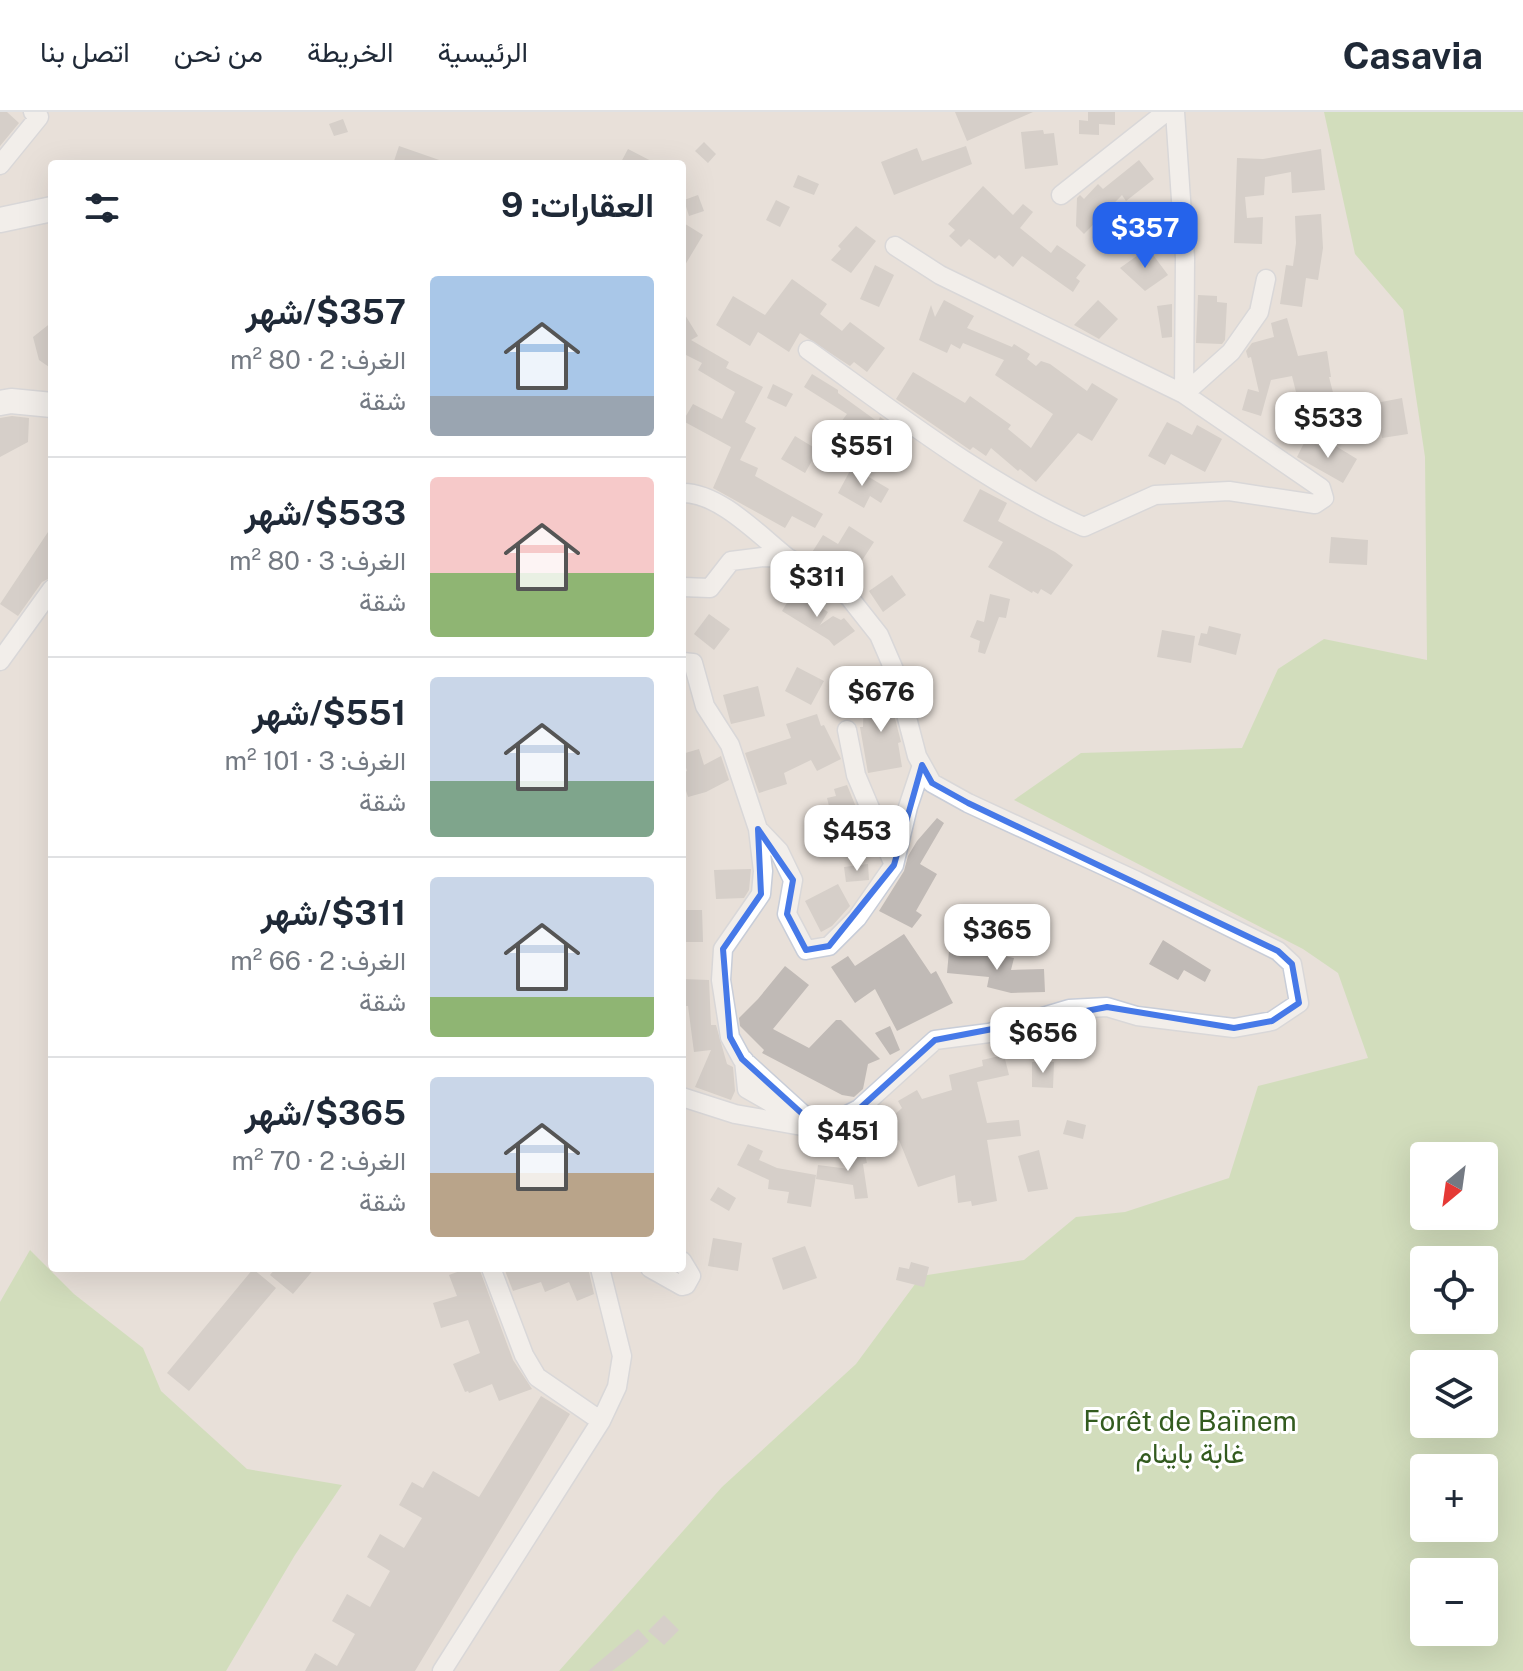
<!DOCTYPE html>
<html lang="ar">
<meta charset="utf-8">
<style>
body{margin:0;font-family:"Public Sans",Vazirmatn,sans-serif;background:#f2f2f3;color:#1f2937;direction:rtl;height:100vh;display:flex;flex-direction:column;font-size:30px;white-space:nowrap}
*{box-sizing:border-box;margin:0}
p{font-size:26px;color:#747a83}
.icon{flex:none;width:44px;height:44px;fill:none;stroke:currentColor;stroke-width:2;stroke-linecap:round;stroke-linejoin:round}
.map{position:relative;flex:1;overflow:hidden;direction:ltr}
.panel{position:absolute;left:48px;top:48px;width:638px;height:1112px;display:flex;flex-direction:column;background:#fff;border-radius:8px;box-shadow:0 8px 32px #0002;direction:rtl}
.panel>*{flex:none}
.needle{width:52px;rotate:209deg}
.fabs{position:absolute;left:1410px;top:1030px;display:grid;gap:16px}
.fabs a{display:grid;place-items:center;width:88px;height:88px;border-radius:8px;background:#fff;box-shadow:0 8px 32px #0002;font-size:40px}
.price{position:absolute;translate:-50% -68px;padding:0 18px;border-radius:16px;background:#fff;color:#222;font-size:26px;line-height:52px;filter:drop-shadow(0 2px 4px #0008)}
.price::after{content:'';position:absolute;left:50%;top:48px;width:24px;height:18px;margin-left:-12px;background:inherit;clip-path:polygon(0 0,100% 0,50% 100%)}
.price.current{background:#2563eb;color:#fff}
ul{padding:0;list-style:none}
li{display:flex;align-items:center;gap:24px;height:200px;padding:0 32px}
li+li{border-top:2px solid #e0e1e3}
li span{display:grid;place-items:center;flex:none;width:224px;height:160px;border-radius:8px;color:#555}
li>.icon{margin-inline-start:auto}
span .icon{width:96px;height:96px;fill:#fffc;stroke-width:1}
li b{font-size:34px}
h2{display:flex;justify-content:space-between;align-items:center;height:96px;padding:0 32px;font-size:34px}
header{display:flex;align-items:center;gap:48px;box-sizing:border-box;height:112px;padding:0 40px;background:#fff;border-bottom:2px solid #e0e1e3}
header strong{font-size:38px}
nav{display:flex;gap:44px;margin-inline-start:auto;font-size:28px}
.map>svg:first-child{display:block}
.green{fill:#b8da9a;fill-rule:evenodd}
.building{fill:#c0bab6}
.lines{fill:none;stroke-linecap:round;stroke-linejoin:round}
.street-casing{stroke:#c8cdd8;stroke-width:21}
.secondary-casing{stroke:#c8cdd8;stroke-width:27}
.street{stroke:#fff;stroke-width:18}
.secondary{stroke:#fff;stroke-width:24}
.marked{fill:none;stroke:#4679e8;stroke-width:6;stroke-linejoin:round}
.labels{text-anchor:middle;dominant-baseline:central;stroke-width:6;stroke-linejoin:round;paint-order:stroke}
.park-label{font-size:28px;fill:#335b1f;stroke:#fff}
</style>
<header>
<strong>Casavia</strong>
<nav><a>الرئيسية</a><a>الخريطة</a><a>من نحن</a><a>اتصل بنا</a></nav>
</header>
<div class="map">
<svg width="1523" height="1559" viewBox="0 0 1523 1559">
<rect width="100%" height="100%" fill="#e8e0d9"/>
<path class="green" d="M1324,0H1523V1559H559L722,1375L856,1252L921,1164L1024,1148L1076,1105L1125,1100L1229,1066L1258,974L1368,946L1338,861L1303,837L1014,688L1081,641L1242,636L1278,557L1324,527L1427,548L1425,345L1403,198L1355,142ZM1424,1044H1484V1104H1424ZM1424,1148H1484V1208H1424ZM1424,1252H1484V1312H1424ZM1424,1356H1484V1416H1424ZM1424,1460H1484V1520H1424Z
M30,1138L74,1182L143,1236L161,1279L247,1357L342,1373L295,1443L226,1559H0V1190Z"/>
<path class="building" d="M0,0H7L19,11L0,34Z
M955,0H1033L967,29Z
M1088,0H1115V13L1099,12V23L1079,22V8L1088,9Z
M343,7L348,20L334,24L329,12Z
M1043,18L1044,22L1054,21L1058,53L1025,57L1021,20Z
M704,30L716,42L708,51L695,39Z
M399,34L445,50L444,52H393Z
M966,34L972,52L894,83L881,50L917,36L922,49Z
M628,37L657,52H620Z
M1321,37L1325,78L1292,81L1291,60L1265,65L1264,83L1245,85L1247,106L1263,105L1262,132L1234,131L1237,46L1263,47Z
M1139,48L1154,67L1126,89L1122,83L1084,122L1076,114L1077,86L1080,83L1084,87L1098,72L1103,77Z
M798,63L819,72L814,83L793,75Z
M983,74L1013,103L1023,92L1033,100L1020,116L1051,141L1057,133L1086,153L1076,166L1080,169L1073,180L1022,144L1013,155L999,143L995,147L969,127L961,135L949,124L955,118L948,112Z
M698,83L704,99L689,104L684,88Z
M776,88L790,95L780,115L766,108Z
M1167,93L1170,97L1172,125L1156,136L1139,113Z
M1321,102L1323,136L1318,168L1306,166L1302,195L1280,192L1286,153L1293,154L1296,131L1295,104Z
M682,110L703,123L682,158Z
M856,114L876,129L851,161L831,148L841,137L838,134Z
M1148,136L1168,163L1145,179L1120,156Z
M875,153L894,163L879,195L860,187Z
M792,167L827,192L820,202L842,219L850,210L885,236L867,260L854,250L850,254L800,221L789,240L758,220L750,234L716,213L733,184L765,203Z
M1198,183L1217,184V190L1227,191L1225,228L1222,232L1196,231Z
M944,188L974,204L967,216L1012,235L1014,232L1030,242L1027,247L1036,254L1041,249L1050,252L1087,279L1092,271L1118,287L1092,329L1078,321L1036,370L1020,357L1018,359L991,336L986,344L973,335L970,338L896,287L913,260L965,291L970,284L1011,313L1008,317L1031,336L1053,302L995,263L1004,248L963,231L960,237L951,232L947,241L919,228L931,193L935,205Z
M1098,188L1118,207L1099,227L1074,213Z
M1172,192V225L1162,226L1157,194Z
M682,198L698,224L691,228L729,250L726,256L763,275L745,310L756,316L740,348L758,356L755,364L823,402L815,416L792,404L785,416L713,376L731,335L683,309L693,292L722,307L735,280L698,258L702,251L682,241Z
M1287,206L1298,244L1327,239L1331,265H1329L1339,304L1304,312L1292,264L1271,268L1261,304L1242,298L1248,277L1259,280L1251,245L1248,246L1246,239L1252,231L1274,225L1271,211Z
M52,210V257L39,248L33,225Z
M812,262L838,278V281L878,310L880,305L892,313L870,343L835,318L847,302L804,275Z
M773,272L793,282L786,295L767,286Z
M1402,286L1408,322L1382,326L1376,291Z
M12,304L29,306L28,330L0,345V306Z
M1167,310L1192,323L1197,313L1222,327L1205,360L1171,342L1165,353L1148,344Z
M795,324L818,338L805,361L781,347Z
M1306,327L1330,339L1334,333L1357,347L1343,371L1297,345Z
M852,355L889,377L881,391L870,384L864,396L838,381Z
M980,377L1007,391L998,409L1055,440L1073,453L1051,483L1041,477L1038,482L1033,479L1032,481L988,455L1003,430L963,409Z
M52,414V465L42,470L18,504L0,492Z
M849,414L874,430L850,467L811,442L823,423L838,432Z
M1331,425L1368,428L1367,453L1329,451Z
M892,463L906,483L883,500L869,479Z
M794,479L828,500L820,513L833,504L841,508L844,506L855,519L834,534L829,528L782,499Z
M990,482L1010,487L1006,506L999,505L985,542L978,540L980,529L970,525L977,508L984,510Z
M709,502L730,517L714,538L694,522Z
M1209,514L1241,522L1236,543L1198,533L1201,521L1207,522Z
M1162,518L1195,524L1191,551L1157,545Z
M797,555L824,569L811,593L785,579Z
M758,574L765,604L731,612L723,583Z
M867,579H888L901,630L898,631L902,655L868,661L860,615H863L864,589L881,598Z
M817,602L821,614L824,613L841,647L817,659L811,648L784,661L787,672L759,681L745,641L791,626L786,612Z
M699,637L704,653L721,644L729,668L706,680L688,685L682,666V661L687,659L682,642Z
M847,673L858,700L832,706L827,686L836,684L834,677Z
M937,706L944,711L920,752L937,762L916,799L922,803L912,816L879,799L904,759L908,744L917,729Z
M868,752L869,768L846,770L844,755Z
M751,757L749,778L744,786L716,787L714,758Z
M838,772L850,794L832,814L821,820L805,789Z
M682,798H702L703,830H682Z
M904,822L931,862L936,859L953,891L897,919L875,877L855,891L831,855L848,844L855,854Z
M1163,828L1211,858L1205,870L1184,858L1178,868L1149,852Z
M949,839L990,843V841L1014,846L1011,858L1044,857L1045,880L1011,881L987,875L989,865L947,861Z
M785,854L809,873L773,917L809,936L836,908H841L880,947L868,952L863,977L854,985L842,983L762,941L764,938L740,914L739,906L758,887Z
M682,867L709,868L711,913H716L727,952L733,955L735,979L731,988L695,975L711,938L694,940L688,894H682Z
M890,914L900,938L890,943L875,921Z
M1004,943L1009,963L977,970L987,1011L1019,1008L1021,1024L987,1028L997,1089L972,1094L971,1089L958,1091L955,1063L918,1075L899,1028L869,1042L861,1026L898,1009L893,1004L902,996L898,989L917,978L922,987L952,978L949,963L983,954L982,948Z
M1032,950H1054L1053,976L1032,975Z
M1067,1008L1086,1013L1083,1027L1063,1022Z
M748,1032L763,1039L759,1048L777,1056L816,1063L811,1095L787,1091L789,1080L768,1077L769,1068L737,1053Z
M863,1034L867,1051L863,1052L868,1086L855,1087L853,1073L816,1067L818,1053L849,1057L844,1039Z
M1039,1038L1048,1077L1028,1080L1018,1044Z
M718,1075L736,1086L729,1099L710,1088Z
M713,1126L742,1131L738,1159L708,1154Z
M805,1134L817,1166L783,1178L772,1146Z
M911,1150L929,1155L924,1175L896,1168L899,1155L909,1157Z
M276,1156H315L293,1182L270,1163Z
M468,1156H479L513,1248L532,1277L499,1289L492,1272L469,1281L468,1279L465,1280L453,1252L480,1241L468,1208L441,1216L433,1191L457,1184L449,1163Z
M504,1156H588L594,1182L577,1189L569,1170L545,1180L541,1170L513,1179Z
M253,1157L276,1176L189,1279L167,1261Z
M541,1284L570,1302L415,1559H305L315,1541L337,1554L355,1522L332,1509L347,1482L370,1495L390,1459L367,1445L380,1422L404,1436L422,1406L399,1393L412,1370L423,1376L433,1359L479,1385Z
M664,1503L679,1518L664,1533L648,1519Z
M638,1517L649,1529L632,1544L612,1559H588Z"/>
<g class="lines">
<g class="street-casing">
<path id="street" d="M1175,0L1185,146L1184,282
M0,53L39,5L33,0
M1061,83L1166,0
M808,238C896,301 985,371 1084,415L1155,383L1229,379L1315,392L1324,386L1321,376L1184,282L940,163L895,134
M1184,282L1231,240L1259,200L1266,167
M682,381C719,380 760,424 788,446
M682,475L710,476L731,449L763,445L788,446L819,463L849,485L879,523L895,560L917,644L932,671L968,691L1137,769L1278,839L1292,852L1299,891L1272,909L1234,916L1137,904L1107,895L1069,897L989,921L935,928L859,997L819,1017L742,947L730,925L721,868L723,837L761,782L763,759L758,717L730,633L705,594L693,551L682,550
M0,549L52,477
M847,618L856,663L894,753
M758,717L779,739L793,768L787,802L806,838L829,834L857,806L894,753L908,695L922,653
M744,948L747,977L796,1005
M682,985L735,1002L819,1017
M491,1156L524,1243L537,1265L601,1309
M650,1156L682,1174L686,1173L691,1164L682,1149
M442,1559L601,1309L617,1275L622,1244L600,1156"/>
</g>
<g class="secondary-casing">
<path id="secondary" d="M0,108L52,97
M0,291L11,289L52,293"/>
</g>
<use href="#street" class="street"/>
<use href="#secondary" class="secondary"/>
</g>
<path d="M0 0H1523V1559H0ZM922,653L932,671L968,691L1278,839L1292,852L1299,891L1272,909L1234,916L1107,895L935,928L859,997L819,1017L742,947L730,925L723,837L761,782L758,717L793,768L787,802L806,838L829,834L894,753Z" fill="#e8e0d9" fill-opacity=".55" fill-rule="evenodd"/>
<path class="marked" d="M922,653L932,671L968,691L1278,839L1292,852L1299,891L1272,909L1234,916L1107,895L935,928L859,997L819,1017L742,947L730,925L723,837L761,782L758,717L793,768L787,802L806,838L829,834L894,753Z"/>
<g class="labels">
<g class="park-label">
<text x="1190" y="1308">Forêt de Baïnem<tspan x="1190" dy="32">غابة باينام</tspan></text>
</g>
</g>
</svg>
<div class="fabs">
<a><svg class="needle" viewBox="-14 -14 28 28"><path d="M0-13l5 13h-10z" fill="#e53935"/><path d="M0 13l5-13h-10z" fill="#747a83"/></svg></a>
<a><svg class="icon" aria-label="locate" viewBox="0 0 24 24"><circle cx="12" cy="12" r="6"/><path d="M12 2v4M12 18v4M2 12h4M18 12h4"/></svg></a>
<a><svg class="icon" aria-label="layers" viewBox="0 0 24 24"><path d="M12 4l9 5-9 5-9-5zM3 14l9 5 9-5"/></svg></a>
<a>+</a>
<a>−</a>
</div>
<b class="price current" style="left:1145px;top:158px">$357</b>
<b class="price" style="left:1328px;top:348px">$533</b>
<b class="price" style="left:862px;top:376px">$551</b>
<b class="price" style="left:817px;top:507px">$311</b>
<b class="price" style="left:881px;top:622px">$676</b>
<b class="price" style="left:857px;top:761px">$453</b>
<b class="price" style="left:997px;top:860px">$365</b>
<b class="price" style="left:1043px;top:963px">$656</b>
<b class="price" style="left:848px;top:1061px">$451</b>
<section class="panel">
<h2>العقارات: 9<svg class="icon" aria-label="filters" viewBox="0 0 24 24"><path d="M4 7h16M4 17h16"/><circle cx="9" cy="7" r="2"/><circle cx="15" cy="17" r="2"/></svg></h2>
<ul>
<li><span style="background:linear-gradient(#a9c7e8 75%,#9aa5b1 0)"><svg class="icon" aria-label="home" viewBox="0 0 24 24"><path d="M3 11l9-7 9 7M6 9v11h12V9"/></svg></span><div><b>$357/شهر</b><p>الغرف: 2 · 80 m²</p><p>شقة</p></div></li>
<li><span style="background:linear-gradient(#f6c9c9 60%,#8fb573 0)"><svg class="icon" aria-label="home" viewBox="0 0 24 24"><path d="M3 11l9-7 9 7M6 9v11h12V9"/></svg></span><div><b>$533/شهر</b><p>الغرف: 3 · 80 m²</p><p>شقة</p></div></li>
<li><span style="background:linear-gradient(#c9d6e8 65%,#7fa58c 0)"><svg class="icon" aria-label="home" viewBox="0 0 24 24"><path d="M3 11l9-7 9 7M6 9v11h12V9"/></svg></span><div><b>$551/شهر</b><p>الغرف: 3 · 101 m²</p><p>شقة</p></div></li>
<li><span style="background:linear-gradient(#c9d6e8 75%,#8fb573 0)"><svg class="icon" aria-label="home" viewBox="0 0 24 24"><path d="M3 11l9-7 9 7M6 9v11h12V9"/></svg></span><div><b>$311/شهر</b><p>الغرف: 2 · 66 m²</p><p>شقة</p></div></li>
<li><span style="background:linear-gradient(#c9d6e8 60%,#b9a48a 0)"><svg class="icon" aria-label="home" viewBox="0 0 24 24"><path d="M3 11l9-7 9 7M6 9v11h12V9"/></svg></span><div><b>$365/شهر</b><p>الغرف: 2 · 70 m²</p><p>شقة</p></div></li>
</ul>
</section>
</div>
